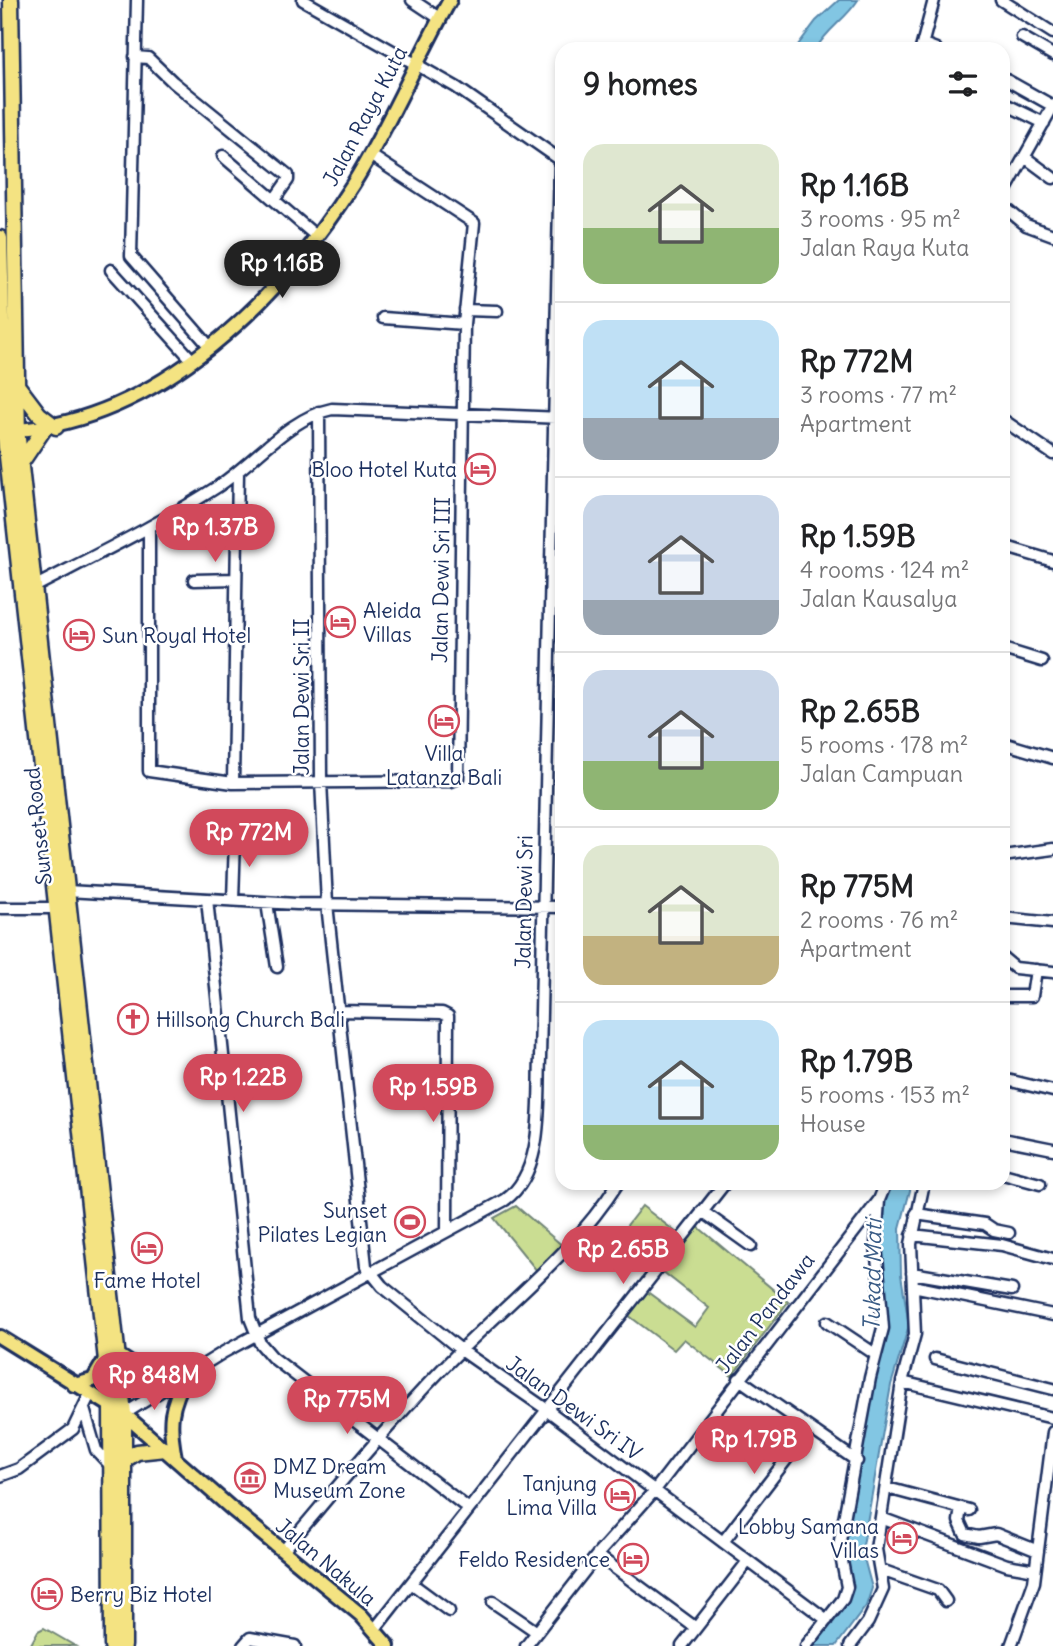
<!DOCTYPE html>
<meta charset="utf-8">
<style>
body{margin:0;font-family:Delius,sans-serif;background:#f6f6f6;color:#202124;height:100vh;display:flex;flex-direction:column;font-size:26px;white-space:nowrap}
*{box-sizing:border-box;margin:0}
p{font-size:23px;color:#757577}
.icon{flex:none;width:38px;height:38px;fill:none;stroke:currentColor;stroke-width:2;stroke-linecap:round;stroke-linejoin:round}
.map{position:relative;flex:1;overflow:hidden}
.sheet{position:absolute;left:555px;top:42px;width:455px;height:1148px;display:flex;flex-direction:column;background:#fff;border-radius:21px;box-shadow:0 4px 10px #0003}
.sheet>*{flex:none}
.price{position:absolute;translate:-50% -60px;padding:0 16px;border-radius:24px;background:#d1495b;color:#fff;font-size:23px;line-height:46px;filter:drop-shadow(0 2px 4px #0008)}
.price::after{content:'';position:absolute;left:50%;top:42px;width:21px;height:16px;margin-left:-10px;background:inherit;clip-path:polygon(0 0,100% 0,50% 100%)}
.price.selected{background:#222;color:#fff}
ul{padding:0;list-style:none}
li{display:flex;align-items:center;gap:21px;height:175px;padding:0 28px}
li+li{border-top:2px solid #e0e0e0}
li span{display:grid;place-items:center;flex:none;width:196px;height:140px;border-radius:21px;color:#555}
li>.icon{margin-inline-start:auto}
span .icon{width:84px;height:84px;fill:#fffc;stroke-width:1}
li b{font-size:30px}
h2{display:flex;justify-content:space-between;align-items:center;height:84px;padding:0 28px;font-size:30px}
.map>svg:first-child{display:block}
.green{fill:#cadd92;stroke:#728678;stroke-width:2}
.water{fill:#82c6e3;stroke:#598aae;stroke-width:2}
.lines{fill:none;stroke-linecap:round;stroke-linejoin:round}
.minor-casing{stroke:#1b2f5e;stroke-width:15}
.major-casing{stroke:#1b2f5e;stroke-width:18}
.highway-casing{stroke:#1b2f5e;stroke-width:19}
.minor{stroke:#fff;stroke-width:10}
.major{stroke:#f4e382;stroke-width:12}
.highway{stroke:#f4e382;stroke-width:14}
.labels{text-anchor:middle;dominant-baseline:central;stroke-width:5;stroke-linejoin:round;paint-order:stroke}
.street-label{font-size:21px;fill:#1b2f5e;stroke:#fff}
.poi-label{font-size:21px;fill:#1b2f5e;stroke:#fff;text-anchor:end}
.water-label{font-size:23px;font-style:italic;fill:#3a5c86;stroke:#fff}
</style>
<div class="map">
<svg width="1053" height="1646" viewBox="0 0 1053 1646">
<rect width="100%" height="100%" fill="#fff"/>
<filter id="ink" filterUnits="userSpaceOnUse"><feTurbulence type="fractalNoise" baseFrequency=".0143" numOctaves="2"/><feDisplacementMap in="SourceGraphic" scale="14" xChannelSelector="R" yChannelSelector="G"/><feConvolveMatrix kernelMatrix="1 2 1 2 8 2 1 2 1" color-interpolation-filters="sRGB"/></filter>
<g filter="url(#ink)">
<path class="green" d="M516,1206L564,1247L537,1271L494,1218Z
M642,1206L677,1233L645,1273L611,1246Z
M697,1226L788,1302L732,1376L684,1339L674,1350L628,1315L646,1291L695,1327L709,1308L662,1271Z
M44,1628L75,1646H30L38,1631Z"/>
<path class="water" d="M839,0H858C846,19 827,29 816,49H795L816,21Z
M890,1183H912L900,1228L901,1275L909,1325L891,1385L862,1551L872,1588L866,1606L836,1646H815L847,1599L841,1554L870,1387L884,1334L881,1221Z"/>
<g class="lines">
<g class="minor-casing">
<path id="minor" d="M137,0L131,256L210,347
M303,0L456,87L562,161
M412,0L439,18
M1001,0L1053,33
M1022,37L1053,55
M923,44L936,49
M921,49L934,0
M135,57L148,58L173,82L288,175V180L274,200
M1003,78L1053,106L1003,195
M1003,103L1044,123
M223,156L316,236
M1026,158L1053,178
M1003,206L1026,225L1053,235
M111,270L193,361
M465,310L497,311
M383,318L464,324
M319,412L321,781L327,904L366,1266L382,1286L461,1350L546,1409L827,1620
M1003,420L1053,454
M149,530V771L233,783L451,781L458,778L464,324L474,223L370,155
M1003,546L1053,561
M194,580L236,579
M34,587C96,555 158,525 217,487C254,463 288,418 332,409L562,418
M1003,649L1042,661
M1003,743L1053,758
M233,783L238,472
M1003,856L1053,849
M67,891L297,904L562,907
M207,899L250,1318L260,1343L272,1357L469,1509
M233,900L235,838
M267,903L277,967
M0,908H56
M1003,918L1053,923
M1003,958L1015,968L1053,972
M1003,996H1032L1036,970
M338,1011L442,1013L448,1016L447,1231
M1003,1079L1053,1091
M1003,1139L1053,1149
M1003,1174L1040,1184
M702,1211L751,1246
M916,1214L985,1224L994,1230L1009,1233
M912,1235L1002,1245L1053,1259
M912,1273L1012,1290
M913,1286L1053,1315
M827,1322L875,1354
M935,1359L1053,1389
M739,1379L857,1461
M902,1382L1053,1418
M84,1409L96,1450L111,1466
M124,1414L224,1352L505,1200C545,1172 538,1102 540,1058L560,159
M0,1476L19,1469L73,1429L90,1394
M887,1488L969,1510
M961,1508L959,1521L965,1534L979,1537L996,1534L1038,1551
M881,1518L1007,1565L1035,1570
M723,1542L809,1430
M283,1551C341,1483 398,1412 462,1349C517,1295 577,1248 618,1183
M597,1555L696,1628
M881,1570L938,1590L946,1601
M411,1583L449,1611
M493,1602L537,1632
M375,1629L725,1183
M243,1646L250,1638L295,1646
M526,1646L597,1555L655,1490L879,1200
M682,1646L748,1561
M806,1646L843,1599L847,1587L839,1546L870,1378L883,1328L876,1244L879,1200L886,1183
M850,1646L868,1622L883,1589L876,1549L902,1382L915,1334L911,1244L924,1183
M1011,1646L1034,1582L1053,1432"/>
</g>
<g class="major-casing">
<path id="major" d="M18,430C160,419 280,299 353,184C390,125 416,60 450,0
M0,1337L124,1414L232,1509L361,1615L388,1646
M74,1385L93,1380L106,1358
M175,1458C168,1422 170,1407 187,1374"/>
</g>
<g class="highway-casing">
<path id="highway" d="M11,0L18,439L124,1414V1646
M0,238L5,438L111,1406L112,1646
M17,385L39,414L56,427
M21,463L44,429
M118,1356L147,1375L177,1380
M125,1460L137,1452L165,1449"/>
</g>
<use href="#minor" class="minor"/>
<use href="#major" class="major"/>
<use href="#highway" class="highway"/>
</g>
</g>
<defs>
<g id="hotel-ring" transform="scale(1.575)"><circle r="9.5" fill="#fff" stroke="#d1495b" stroke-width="1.5"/><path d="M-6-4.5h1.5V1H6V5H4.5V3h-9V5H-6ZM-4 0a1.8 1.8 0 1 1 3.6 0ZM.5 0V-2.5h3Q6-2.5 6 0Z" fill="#d1495b"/></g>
<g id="church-ring" transform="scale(1.575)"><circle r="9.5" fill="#fff" stroke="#d1495b" stroke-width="1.5"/><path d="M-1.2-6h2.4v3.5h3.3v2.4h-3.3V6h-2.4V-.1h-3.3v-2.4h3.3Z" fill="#d1495b"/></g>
<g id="stadium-ring" transform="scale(1.575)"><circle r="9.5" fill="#fff" stroke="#d1495b" stroke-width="1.5"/><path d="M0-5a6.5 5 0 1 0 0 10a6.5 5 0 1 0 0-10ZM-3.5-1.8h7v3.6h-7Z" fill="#d1495b"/></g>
<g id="museum-ring" transform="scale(1.575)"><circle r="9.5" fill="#fff" stroke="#d1495b" stroke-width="1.5"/><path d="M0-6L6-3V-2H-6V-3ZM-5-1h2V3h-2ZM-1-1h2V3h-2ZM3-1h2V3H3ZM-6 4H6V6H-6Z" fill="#d1495b"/></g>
</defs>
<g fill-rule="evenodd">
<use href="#hotel-ring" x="480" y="469"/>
<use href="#hotel-ring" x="340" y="622"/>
<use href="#hotel-ring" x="79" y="635"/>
<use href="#hotel-ring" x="444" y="721"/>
<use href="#church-ring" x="133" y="1019"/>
<use href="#stadium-ring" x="410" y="1222"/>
<use href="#hotel-ring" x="147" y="1248"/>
<use href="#museum-ring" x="250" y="1478"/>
<use href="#hotel-ring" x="620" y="1495"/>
<use href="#hotel-ring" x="902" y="1538"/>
<use href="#hotel-ring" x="633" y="1559"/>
<use href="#hotel-ring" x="47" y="1594"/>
</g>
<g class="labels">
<g class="street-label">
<text transform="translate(365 116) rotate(-62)">Jalan Raya Kuta</text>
<text transform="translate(441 580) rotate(-89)">Jalan Dewi Sri III</text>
<text transform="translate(301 697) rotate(-90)">Jalan Dewi Sri II</text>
<text transform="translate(38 826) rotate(-96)">Sunset Road</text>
<text transform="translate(524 902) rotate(-89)">Jalan Dewi Sri</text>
<text transform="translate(765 1313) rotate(-52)">Jalan Pandawa</text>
<text transform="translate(574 1408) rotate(36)">Jalan Dewi Sri IV</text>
<text transform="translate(326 1562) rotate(40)">Jalan Nakula</text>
</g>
<g class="poi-label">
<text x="457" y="469">Bloo Hotel Kuta</text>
<text x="363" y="610" text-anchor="start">Aleida<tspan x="363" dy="24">Villas</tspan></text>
<text x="102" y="635" text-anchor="start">Sun Royal Hotel</text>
<text x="444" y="753" text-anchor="middle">Villa<tspan x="444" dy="24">Latanza Bali</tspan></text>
<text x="156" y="1019" text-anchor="start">Hillsong Church Bali</text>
<text x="387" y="1210">Sunset<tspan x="387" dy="24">Pilates Legian</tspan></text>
<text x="147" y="1280" text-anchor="middle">Fame Hotel</text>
<text x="273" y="1466" text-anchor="start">DMZ Dream<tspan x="273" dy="24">Museum Zone</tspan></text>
<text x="597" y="1483">Tanjung<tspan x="597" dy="24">Lima Villa</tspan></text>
<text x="879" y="1526">Lobby Samana<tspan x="879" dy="24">Villas</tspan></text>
<text x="610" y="1559">Feldo Residence</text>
<text x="70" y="1594" text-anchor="start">Berry Biz Hotel</text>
</g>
<g class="water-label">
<text transform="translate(872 1275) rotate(-89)">Tukad Mati</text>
</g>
</g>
</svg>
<b class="price selected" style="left:282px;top:300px">Rp 1.16B</b>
<b class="price" style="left:215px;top:564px">Rp 1.37B</b>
<b class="price" style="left:249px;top:869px">Rp 772M</b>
<b class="price" style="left:243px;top:1114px">Rp 1.22B</b>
<b class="price" style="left:433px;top:1124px">Rp 1.59B</b>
<b class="price" style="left:623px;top:1286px">Rp 2.65B</b>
<b class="price" style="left:154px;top:1412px">Rp 848M</b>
<b class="price" style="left:347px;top:1436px">Rp 775M</b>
<b class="price" style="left:754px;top:1476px">Rp 1.79B</b>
<section class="sheet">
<h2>9 homes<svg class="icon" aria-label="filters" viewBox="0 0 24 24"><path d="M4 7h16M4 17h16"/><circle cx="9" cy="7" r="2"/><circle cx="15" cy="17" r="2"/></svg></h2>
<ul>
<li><span style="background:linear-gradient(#dfe7d0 60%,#8fb573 0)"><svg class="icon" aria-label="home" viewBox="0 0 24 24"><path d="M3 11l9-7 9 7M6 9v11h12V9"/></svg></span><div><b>Rp 1.16B</b><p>3 rooms · 95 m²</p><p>Jalan Raya Kuta</p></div></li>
<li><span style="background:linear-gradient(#bfe0f5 70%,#9aa5b1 0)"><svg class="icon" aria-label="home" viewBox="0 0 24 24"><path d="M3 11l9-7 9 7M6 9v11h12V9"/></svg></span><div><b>Rp 772M</b><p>3 rooms · 77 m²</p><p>Apartment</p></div></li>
<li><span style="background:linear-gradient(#c9d6e8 75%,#9aa5b1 0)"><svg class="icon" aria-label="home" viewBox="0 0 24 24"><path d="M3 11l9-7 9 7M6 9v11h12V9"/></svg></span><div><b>Rp 1.59B</b><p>4 rooms · 124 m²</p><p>Jalan Kausalya</p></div></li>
<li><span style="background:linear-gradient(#c9d6e8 65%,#8fb573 0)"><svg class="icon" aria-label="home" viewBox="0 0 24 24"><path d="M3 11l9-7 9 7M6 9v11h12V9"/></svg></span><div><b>Rp 2.65B</b><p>5 rooms · 178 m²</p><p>Jalan Campuan</p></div></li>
<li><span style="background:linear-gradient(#dfe7d0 65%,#c2b280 0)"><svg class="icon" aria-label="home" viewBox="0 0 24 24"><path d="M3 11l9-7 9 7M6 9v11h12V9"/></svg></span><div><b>Rp 775M</b><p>2 rooms · 76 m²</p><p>Apartment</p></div></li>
<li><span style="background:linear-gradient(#bfe0f5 75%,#8fb573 0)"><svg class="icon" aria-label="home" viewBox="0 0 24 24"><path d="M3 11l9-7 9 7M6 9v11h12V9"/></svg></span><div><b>Rp 1.79B</b><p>5 rooms · 153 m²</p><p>House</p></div></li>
</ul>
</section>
</div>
